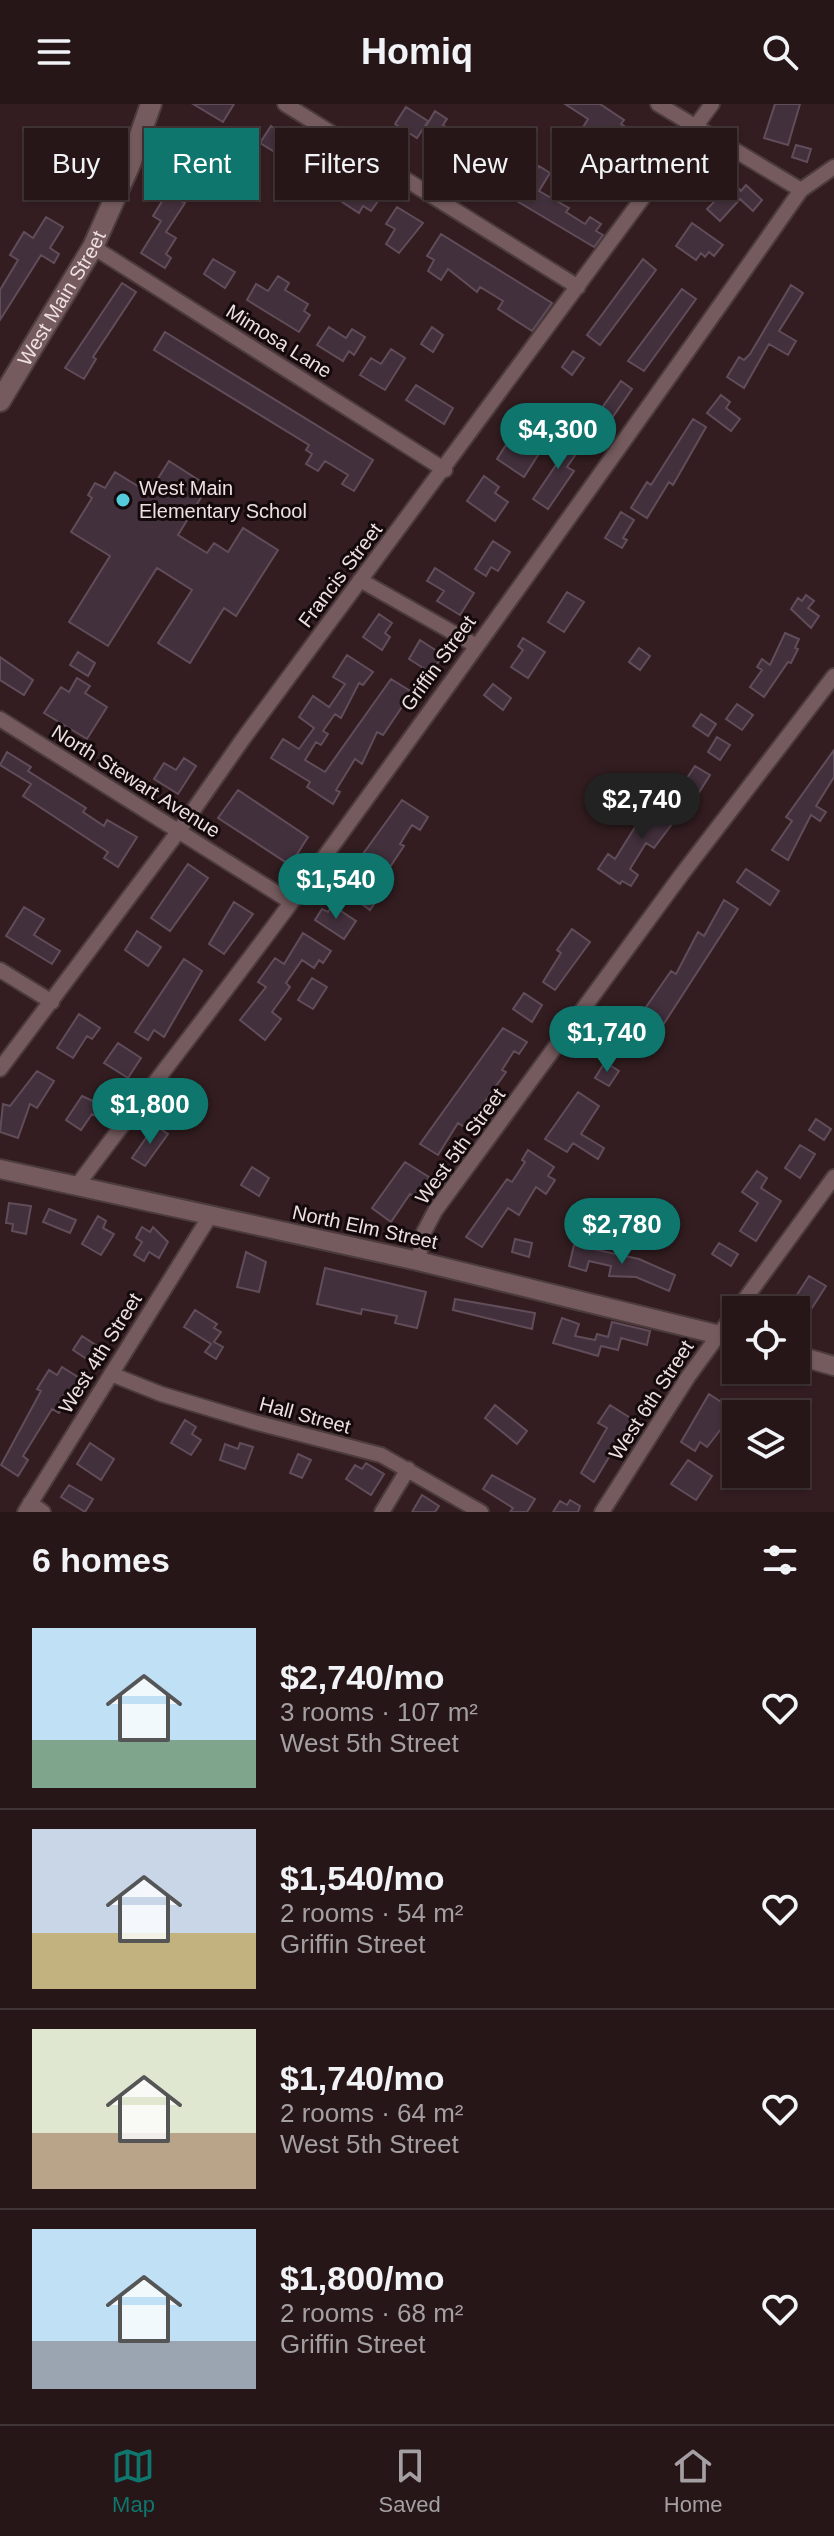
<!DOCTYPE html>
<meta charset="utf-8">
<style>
body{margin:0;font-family:Arial,sans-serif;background:#2e1f21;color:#f1f3f6;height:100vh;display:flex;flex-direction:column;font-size:30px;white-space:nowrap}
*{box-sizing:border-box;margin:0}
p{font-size:26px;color:#a49fa2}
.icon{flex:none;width:44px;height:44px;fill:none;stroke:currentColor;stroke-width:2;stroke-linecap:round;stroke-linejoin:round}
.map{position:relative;height:1408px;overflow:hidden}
.drawer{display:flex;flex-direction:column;background:#261618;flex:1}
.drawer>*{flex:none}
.hud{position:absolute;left:24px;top:24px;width:786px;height:72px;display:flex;gap:16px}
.controls{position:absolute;left:722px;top:1192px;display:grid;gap:16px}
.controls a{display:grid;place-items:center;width:88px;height:88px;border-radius:0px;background:#261618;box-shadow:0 2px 6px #0004,0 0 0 2px #423537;font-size:40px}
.price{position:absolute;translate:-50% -68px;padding:0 18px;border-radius:28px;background:#0f766e;color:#fff;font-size:26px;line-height:52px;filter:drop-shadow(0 2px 4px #0008)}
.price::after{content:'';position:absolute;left:50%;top:48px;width:24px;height:18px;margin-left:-12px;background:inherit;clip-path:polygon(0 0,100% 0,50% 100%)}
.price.current{background:#222;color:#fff}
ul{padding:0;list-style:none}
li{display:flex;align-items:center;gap:24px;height:200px;padding:0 32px}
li+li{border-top:2px solid #423537}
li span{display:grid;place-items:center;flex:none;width:224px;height:160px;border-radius:0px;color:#555}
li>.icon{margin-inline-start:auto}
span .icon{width:96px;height:96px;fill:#fffc;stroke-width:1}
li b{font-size:34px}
h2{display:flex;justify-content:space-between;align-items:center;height:96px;padding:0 32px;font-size:34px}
.pill{padding:0 28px;border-radius:0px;background:#261618;box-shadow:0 2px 6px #0004,0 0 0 2px #423537;font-size:28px;line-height:72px}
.pill.current{background:#0f766e;color:#fff}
header{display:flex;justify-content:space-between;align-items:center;height:104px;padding:0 32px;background:#261618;font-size:36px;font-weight:600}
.tab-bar{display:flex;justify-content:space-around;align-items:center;height:112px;border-top:2px solid #423537;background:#261618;font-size:22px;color:#a49fa2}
.tab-bar a{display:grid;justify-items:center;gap:4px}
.tab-bar .current{color:#0f766e}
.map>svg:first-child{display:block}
.building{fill:#42303c;stroke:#614d5a;stroke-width:2}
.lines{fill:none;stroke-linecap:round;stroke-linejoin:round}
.minor-casing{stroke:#4c3b3d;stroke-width:18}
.tertiary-casing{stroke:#4c3b3d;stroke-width:22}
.secondary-casing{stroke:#4c3b3d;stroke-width:24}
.minor{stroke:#755b5e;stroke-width:14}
.tertiary{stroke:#755b5e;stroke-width:18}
.secondary{stroke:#755b5e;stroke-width:20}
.poi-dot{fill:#53cbda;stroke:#140a0b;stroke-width:3}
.labels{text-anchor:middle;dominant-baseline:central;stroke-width:6;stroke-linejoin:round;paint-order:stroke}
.street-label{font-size:20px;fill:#eedfe0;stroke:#140a0b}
.poi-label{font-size:20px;fill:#eedfe0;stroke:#140a0b;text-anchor:start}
</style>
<header><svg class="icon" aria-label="menu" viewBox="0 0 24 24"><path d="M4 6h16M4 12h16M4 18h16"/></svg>Homiq<svg class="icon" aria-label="search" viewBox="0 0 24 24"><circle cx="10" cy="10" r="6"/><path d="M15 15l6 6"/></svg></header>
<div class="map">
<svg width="834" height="1408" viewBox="0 0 834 1408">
<rect width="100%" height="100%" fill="#331d20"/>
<path class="building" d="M193,0H234L223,18Z
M565,0H600L624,16L621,20L644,34L647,28L666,40L649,67L631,55L633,51L597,29L592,36L580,28L588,15Z
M775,0H800L788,41L764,34Z
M406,3L428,17L417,34L395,20Z
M435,7L447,15L443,21L471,40L476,32L486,38L481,46L503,60L492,77L446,48L451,40L425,24Z
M271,22L381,93L371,107L363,102L359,109L305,74L301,81L282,69L289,57L260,39Z
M190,26L207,36L192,61L204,69L198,80L192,76L179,96L185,99L166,128L176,134L166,150L171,154L165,164L141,149L161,117L153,112L172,81L167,78L189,43L182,38Z
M796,41L811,45L807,58L792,53Z
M539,62L550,69L539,87L569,104L566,108L585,120L590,113L601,120L596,127L603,131L594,143L510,93L520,76L528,81Z
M725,71L741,87L746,81L762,96L753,107L740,95L720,117L707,105L714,98L707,91Z
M397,103L423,119L399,149L386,140L395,125L386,120Z
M46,113L63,123L50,144L59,150L54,159L41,151L0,216V186L18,156L10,151L24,128L33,134Z
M692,119L723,141L714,152L709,148L705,153L701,149L696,156L676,142Z
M441,130L552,199L532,227L498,205L503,197L480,183L477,188L448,165L441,176L428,167L434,156L427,152Z
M213,155L235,168L225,184L204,170Z
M643,155L656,166L600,241L587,231Z
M278,172L289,179L285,186L308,200L304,207L310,211L299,228L247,196L256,180L268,187Z
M122,179L136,188L93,253L96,255L84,275L65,264Z
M791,181L803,189L779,227L796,237L788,251L769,240L744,284L727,273L739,253L744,256L750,250Z
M682,185L696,195L644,267L628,257Z
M329,223L346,234L352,225L365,233L354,251L349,247L343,257L317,241Z
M432,223L443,231L433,248L421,240Z
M165,228L373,356L354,387L342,380L348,371L325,357L318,367L306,360L312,350L306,346L309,341L154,246Z
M391,245L405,254L385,286L360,271L371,254L381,260Z
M573,247L584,254L572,271L562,263Z
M621,277L632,285L594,340L582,332Z
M416,281L453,304L444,320L406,296Z
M721,291L730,298L726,304L740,315L731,327L707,309Z
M693,315L706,323L673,381L669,378L647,414L631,404L647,378L651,381Z
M559,328L581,343L567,363L574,367L548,405L533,395L564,349L550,341Z
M524,337L540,348L524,373L497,355L506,341L517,348Z
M169,357L208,382L178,431L207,449L214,439L228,448L243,424L278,446L236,512L224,504L190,559L158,539L192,486L157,464L108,542L69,518L110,452L71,428L92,394L88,391L95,379L105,384L115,368L149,389Z
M484,372L499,383L495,389L508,398L495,417L467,397Z
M621,408L634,416L623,434L627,436L622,444L605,434Z
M493,437L510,448L498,467L491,463L486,472L475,465Z
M435,464L474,489L460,511L437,497L444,487L427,477Z
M567,488L584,498L564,528L548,518Z
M806,491L814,497L808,504L819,512L811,524L791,505L798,494L802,497Z
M379,510L392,519L385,529L390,533L382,546L363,533Z
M785,529L799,535L795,544L798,545L791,559L788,558L764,593L750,583L762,566L757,563L762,555L770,561Z
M523,534L545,548L528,574L511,563L523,546L518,542Z
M420,536L443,551L431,569L409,555Z
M639,544L650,552L640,566L629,558Z
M78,548L95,559L88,572L70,561Z
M347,551L373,568L363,581L359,579L341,614L335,610L323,627L328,630L321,641L316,638L305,656L325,668L391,575L412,588L383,631L377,628L362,660L355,655L336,686L340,688L333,700L307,683L310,678L271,654L283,635L299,645L314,624L299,613L313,592L329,603L345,580L333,573Z
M0,553L33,576L24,591L0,576Z
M77,574L90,582L85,589L107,603L87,635L44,609L61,583L69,588Z
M493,580L511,594L503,606L484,591Z
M737,600L753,611L742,626L726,615Z
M701,610L716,620L708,632L693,622Z
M717,633L730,641L720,656L708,648Z
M834,646V673L816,702L826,708L820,717L811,711L788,756L772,746L792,717L786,713Z
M7,648L31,663L28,667L86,704L83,708L104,722L107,716L137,733L118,763L104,754L108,748L23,692L31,680L0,661Z
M184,654L196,662L178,690L154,675L164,659L176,666Z
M695,662L710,671L698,690L683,680Z
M238,686L308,733L290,761L218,714Z
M659,688L684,704L654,744L646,739L630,765L638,771L631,782L622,777L620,780L598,765L608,750L615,755L637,720L644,725L657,704L651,700Z
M402,696L428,713L420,726L412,721L400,740L404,742L382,775L388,780L370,806L339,783Z
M188,760L208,774L170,827L151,814Z
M746,765L779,787L770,801L737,778Z
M724,796L738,805L643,952L621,938L627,929L618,923L625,913L635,919L671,867L676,870L698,828L704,832Z
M234,798L253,810L224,850L209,840Z
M332,801L356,817L344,835L315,816L322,805L328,808Z
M24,803L44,815L34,831L60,847L52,860L6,832Z
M572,825L590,838L555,886L543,878L561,849L557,846Z
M137,827L161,843L148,862L125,846Z
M303,829L331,847L323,859L319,856L314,864L302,856L286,879L290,883L272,908L281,915L265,936L240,916L266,883L258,878L275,854L284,860Z
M184,855L202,867L164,933L154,926L148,936L135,928Z
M312,874L327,883L313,905L298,896Z
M524,889L542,901L532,918L513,905Z
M79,910L100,924L92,935L87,932L73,954L57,944Z
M503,924L527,938L519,950L514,947L502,966L506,968L466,1024L458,1019L438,1051L420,1040Z
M118,939L141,954L128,974L104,959Z
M605,958L619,967L609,982L595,974Z
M37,967L54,977L37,1004L30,1000L18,1034L0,1028L3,1000L10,1002Z
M578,988L599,1002L581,1030L604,1044L598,1055L573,1039L567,1048L545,1035Z
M82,992L106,1003L99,1014L92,1010L81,1026L66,1016Z
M816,1015L831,1025L824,1036L809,1026Z
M155,1021L168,1030L145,1062L132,1054Z
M800,1041L815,1050L800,1074L785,1064Z
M528,1046L554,1063L548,1072L555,1076L546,1090L536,1083L519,1111L508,1104L482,1143L466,1133L507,1075L512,1078L525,1058L522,1056Z
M405,1058L429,1073L416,1094L410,1090L391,1118L372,1104Z
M252,1063L269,1074L259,1092L241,1081Z
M757,1067L767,1074L761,1084L781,1097L756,1137L740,1127L758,1099L742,1088Z
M9,1099L31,1102L26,1130L12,1127L13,1120L6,1119Z
M49,1105L76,1116L70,1129L43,1118Z
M98,1112L106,1117L103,1124L114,1130L101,1151L82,1140Z
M142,1123L150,1128L153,1123L168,1138L159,1154L149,1148L144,1157L134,1151L142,1138L136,1134Z
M515,1135L532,1139L529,1153L512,1148Z
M719,1139L738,1150L731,1162L712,1150Z
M574,1141L639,1155L675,1171L669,1187L636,1173L609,1172L611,1162L589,1157L586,1167L569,1162Z
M246,1148L266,1158L259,1188L237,1183Z
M325,1164L426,1188L417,1224L395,1219L397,1212L362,1205L361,1210L317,1200Z
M809,1172L826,1182L810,1207L793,1197Z
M455,1195L535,1209L532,1225L453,1206Z
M195,1206L217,1220L214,1224L221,1228L214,1238L223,1243L216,1255L205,1248L211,1240L184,1223Z
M562,1214L579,1220L575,1232L595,1236L597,1230L608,1233L612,1218L650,1227L647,1241L621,1234L618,1246L601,1242L598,1252L553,1239Z
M82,1232L102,1245L93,1259L73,1246Z
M62,1263L81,1275L59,1309L52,1305L23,1352L28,1356L18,1372L1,1361L41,1287L37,1285L49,1266L57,1271Z
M709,1290L735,1307L707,1343L700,1338L695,1347L681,1338Z
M495,1301L527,1327L517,1340L485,1314Z
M610,1301L632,1315L594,1378L581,1369L607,1324L598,1319Z
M185,1316L196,1323L192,1330L201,1336L191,1351L171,1339Z
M90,1339L114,1355L101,1376L77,1360Z
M240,1339L253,1343L245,1365L220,1356L225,1340L238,1345Z
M298,1350L311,1356L302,1374L290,1369Z
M688,1356L712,1372L696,1396L671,1380Z
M366,1359L384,1370L371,1391L346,1375L355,1361L362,1365Z
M492,1371L535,1395L527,1408H510L513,1404L483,1385Z
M69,1381L93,1395L85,1408L61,1393Z
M422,1391L439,1402L435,1408H412Z
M570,1396L580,1402L578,1408H553L560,1397L567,1401Z"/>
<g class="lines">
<g class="minor-casing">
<path id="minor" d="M285,0L578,183
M658,0L801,86
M93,143L445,366
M360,476L475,541
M0,615L291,798
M0,866L52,898
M0,965L178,728L243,635L712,0
M76,1083C147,987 222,893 293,796C464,561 634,325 801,86L834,63
M418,1157L424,1128L435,1107L682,770L834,572
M737,1206L834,1073
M111,1270L161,1290L254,1318L381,1351L481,1408
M30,1399L43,1408
M25,1408L210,1112
M382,1408L408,1365
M602,1408L688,1273L736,1207"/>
</g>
<g class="tertiary-casing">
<path id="tertiary" d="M0,1065L418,1157L736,1235
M796,1251L834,1262"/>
</g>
<g class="secondary-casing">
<g id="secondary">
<path id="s1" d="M0,297L93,143L130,60L151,0"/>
</g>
</g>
<use href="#minor" class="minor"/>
<use href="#tertiary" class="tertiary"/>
<use href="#secondary" class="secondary"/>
</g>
<circle class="poi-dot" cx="123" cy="396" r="8"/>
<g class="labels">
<g class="street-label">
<text stroke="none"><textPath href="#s1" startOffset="120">West Main Street</textPath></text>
<text transform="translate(279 237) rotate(32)">Mimosa Lane</text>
<text transform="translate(340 471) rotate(-53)">Francis Street</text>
<text transform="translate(438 559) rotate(-54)">Griffin Street</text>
<text transform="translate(136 677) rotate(32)">North Stewart Avenue</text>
<text transform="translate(460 1042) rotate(-54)">West 5th Street</text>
<text transform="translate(365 1123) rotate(12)">North Elm Street</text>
<text transform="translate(100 1249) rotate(-58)">West 4th Street</text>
<text transform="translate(651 1296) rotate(-57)">West 6th Street</text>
<text transform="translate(305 1311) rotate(15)">Hall Street</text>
</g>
<g class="poi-label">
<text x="139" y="384">West Main<tspan x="139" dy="23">Elementary School</tspan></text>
</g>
</g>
</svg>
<div class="controls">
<a><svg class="icon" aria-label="locate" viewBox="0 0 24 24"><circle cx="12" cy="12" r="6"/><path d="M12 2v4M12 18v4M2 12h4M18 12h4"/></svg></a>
<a><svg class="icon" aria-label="layers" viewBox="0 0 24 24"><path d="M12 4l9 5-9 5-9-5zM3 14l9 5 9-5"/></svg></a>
</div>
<b class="price" style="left:558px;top:367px">$4,300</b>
<b class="price current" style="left:642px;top:737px">$2,740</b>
<b class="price" style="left:336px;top:817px">$1,540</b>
<b class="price" style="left:607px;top:970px">$1,740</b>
<b class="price" style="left:150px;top:1042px">$1,800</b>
<b class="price" style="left:622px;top:1162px">$2,780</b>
<div class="hud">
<a class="pill">Buy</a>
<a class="pill current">Rent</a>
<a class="pill">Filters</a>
<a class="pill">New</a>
<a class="pill">Apartment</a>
</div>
</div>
<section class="drawer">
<h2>6 homes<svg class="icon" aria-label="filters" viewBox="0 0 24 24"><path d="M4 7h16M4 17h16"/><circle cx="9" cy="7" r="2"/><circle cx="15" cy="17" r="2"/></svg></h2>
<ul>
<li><span style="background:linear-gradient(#bfe0f5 70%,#7fa58c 0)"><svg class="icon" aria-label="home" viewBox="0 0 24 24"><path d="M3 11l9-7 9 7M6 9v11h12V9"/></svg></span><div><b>$2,740/mo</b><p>3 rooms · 107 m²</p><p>West 5th Street</p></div><svg class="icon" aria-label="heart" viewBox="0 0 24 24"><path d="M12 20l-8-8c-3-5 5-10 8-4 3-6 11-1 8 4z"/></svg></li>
<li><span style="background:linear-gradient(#c9d6e8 65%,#c2b280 0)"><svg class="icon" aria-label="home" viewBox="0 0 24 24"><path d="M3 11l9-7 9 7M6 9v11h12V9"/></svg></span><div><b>$1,540/mo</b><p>2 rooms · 54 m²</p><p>Griffin Street</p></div><svg class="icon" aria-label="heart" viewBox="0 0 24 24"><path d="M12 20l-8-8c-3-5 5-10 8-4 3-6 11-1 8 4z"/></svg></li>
<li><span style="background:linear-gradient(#dfe7d0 65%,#b9a48a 0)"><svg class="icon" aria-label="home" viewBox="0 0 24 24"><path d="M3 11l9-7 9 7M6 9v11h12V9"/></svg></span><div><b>$1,740/mo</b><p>2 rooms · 64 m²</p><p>West 5th Street</p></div><svg class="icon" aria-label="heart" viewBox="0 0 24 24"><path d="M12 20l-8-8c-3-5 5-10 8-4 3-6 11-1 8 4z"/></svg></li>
<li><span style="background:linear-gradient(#bfe0f5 70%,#9aa5b1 0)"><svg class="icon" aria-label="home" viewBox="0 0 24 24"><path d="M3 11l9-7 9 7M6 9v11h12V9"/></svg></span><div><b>$1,800/mo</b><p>2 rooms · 68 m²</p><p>Griffin Street</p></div><svg class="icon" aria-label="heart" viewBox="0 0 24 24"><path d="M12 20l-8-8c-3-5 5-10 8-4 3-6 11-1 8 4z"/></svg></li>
</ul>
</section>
<nav class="tab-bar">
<a class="current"><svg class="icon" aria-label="map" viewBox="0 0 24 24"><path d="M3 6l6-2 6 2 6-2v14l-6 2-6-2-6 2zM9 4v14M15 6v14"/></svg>Map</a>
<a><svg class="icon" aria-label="saved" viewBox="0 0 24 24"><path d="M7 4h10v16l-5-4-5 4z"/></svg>Saved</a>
<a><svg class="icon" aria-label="home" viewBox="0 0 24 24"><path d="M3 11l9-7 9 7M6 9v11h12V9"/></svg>Home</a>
</nav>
